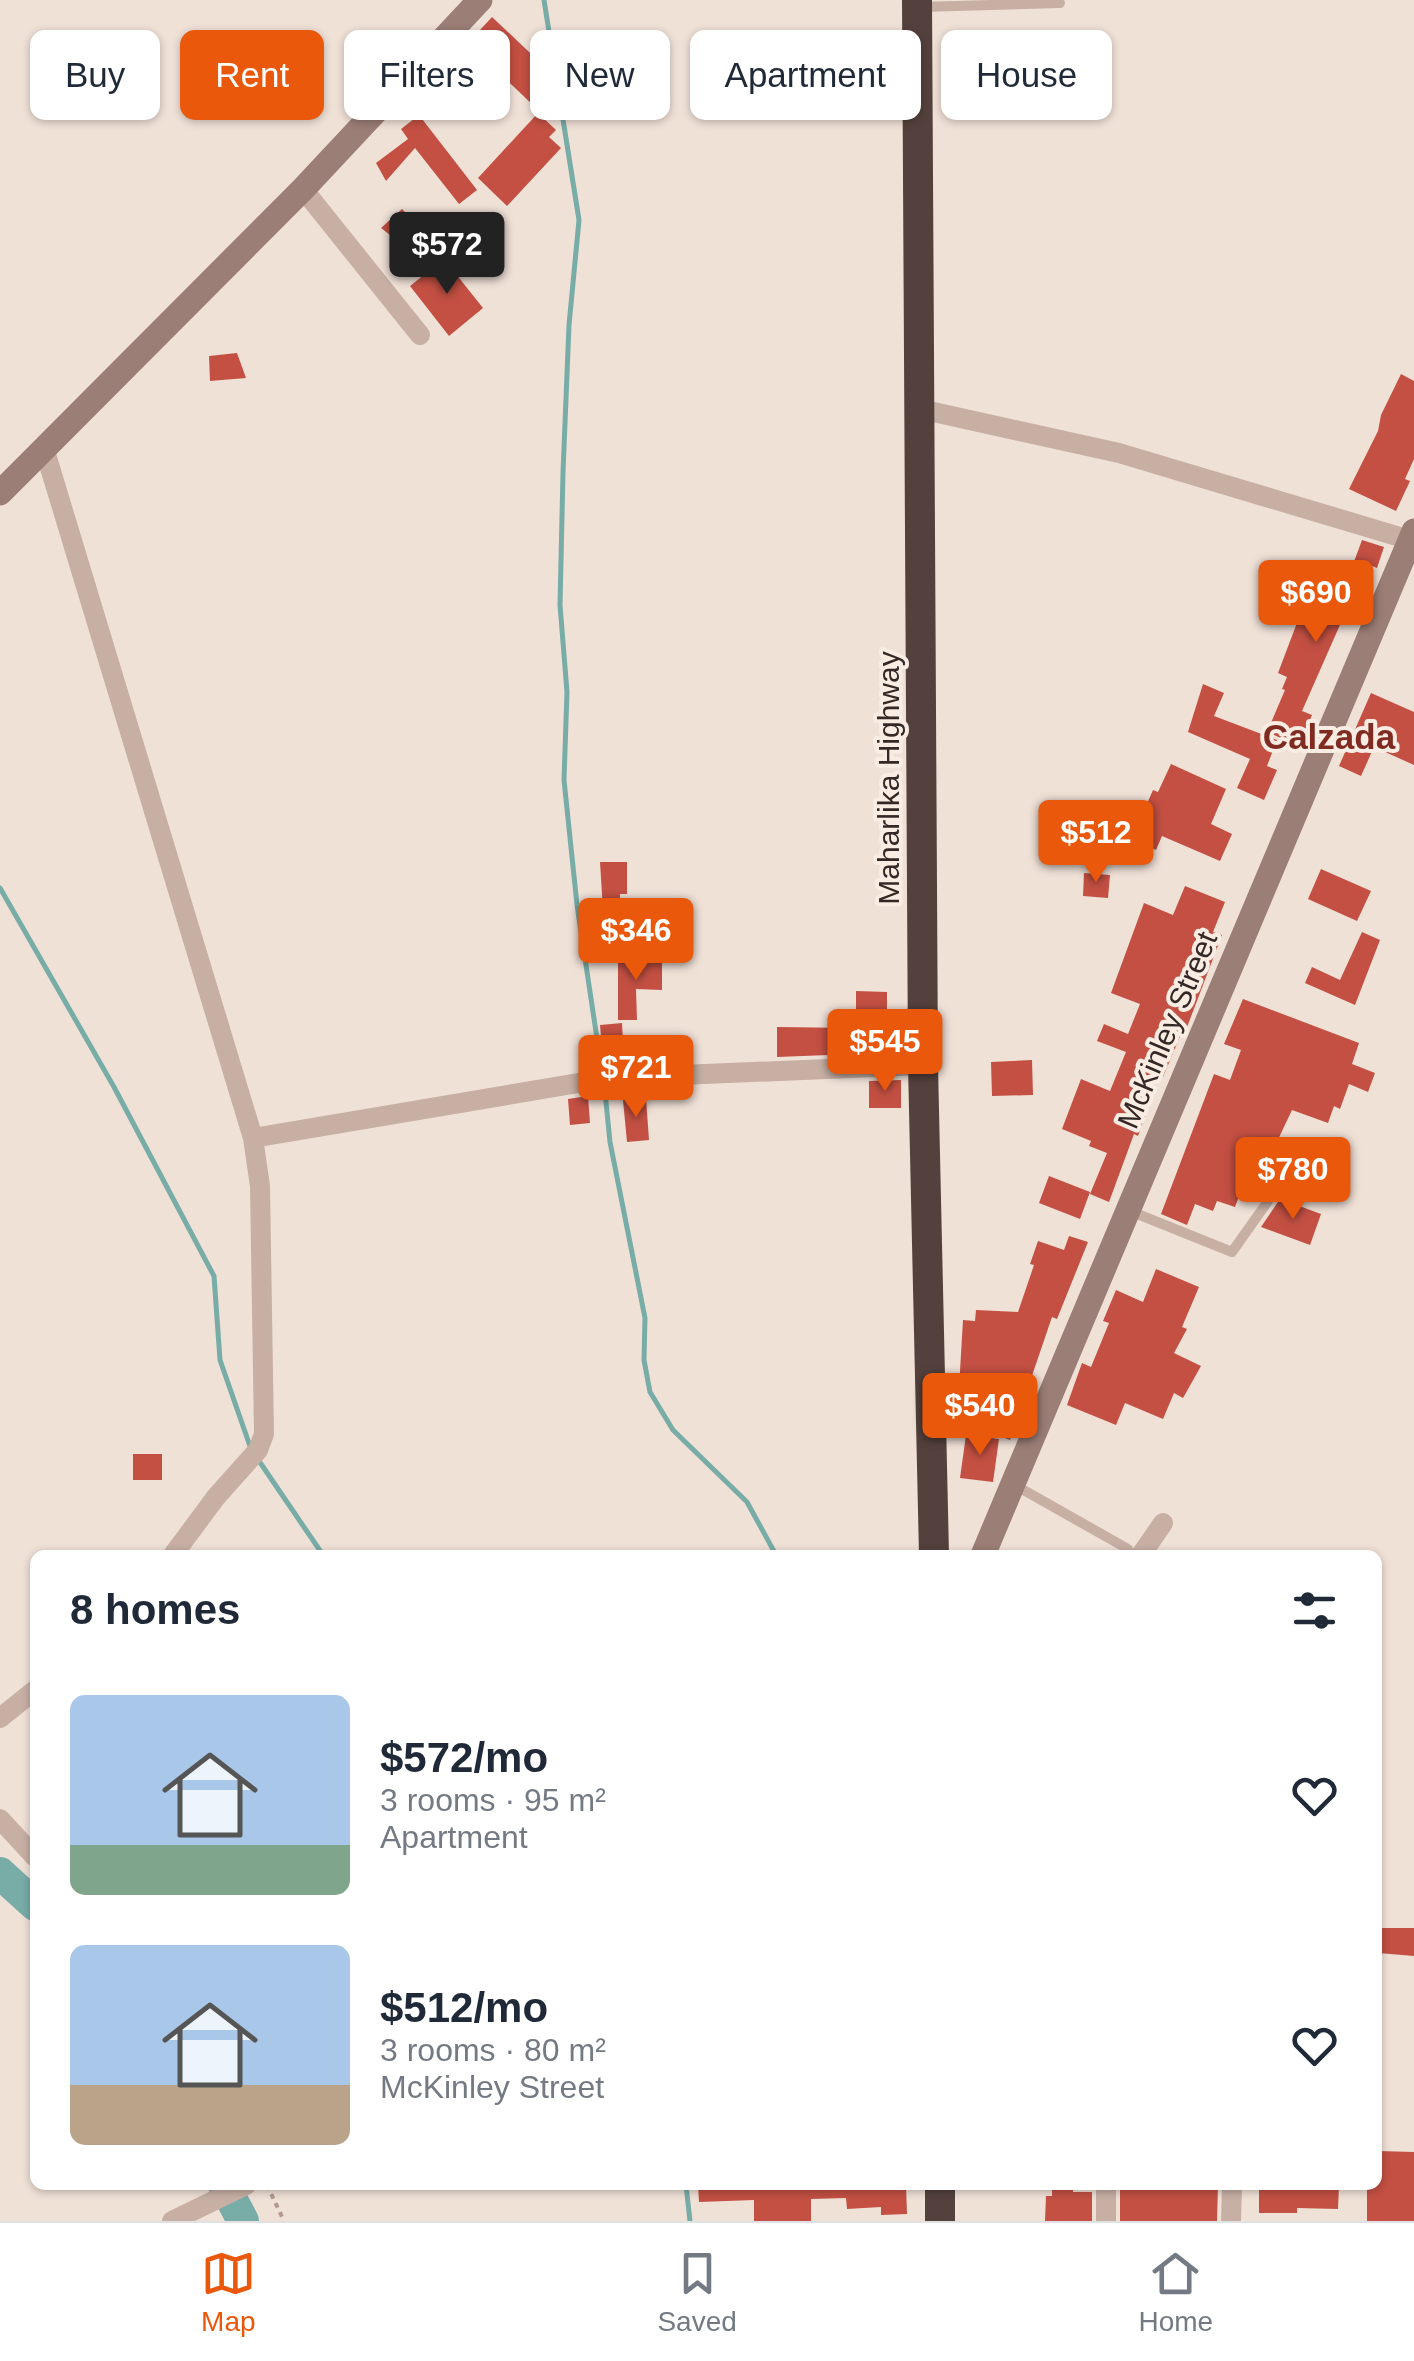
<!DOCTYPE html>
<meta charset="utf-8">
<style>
body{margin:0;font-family:Arial,sans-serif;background:#f2f2f3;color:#1f2937;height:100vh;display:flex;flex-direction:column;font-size:38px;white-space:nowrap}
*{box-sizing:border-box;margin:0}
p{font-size:32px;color:#747a83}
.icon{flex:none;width:55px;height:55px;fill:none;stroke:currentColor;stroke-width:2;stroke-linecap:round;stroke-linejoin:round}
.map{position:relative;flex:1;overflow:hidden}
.side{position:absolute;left:30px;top:1550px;width:1352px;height:640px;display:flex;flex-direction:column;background:#fff;border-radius:15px;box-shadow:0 2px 8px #0004}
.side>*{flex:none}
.guide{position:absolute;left:30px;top:30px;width:1355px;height:90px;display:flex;gap:20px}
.price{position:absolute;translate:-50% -85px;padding:0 22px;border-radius:10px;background:#ea580c;color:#fff;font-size:32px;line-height:65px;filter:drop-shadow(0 2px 5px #0008)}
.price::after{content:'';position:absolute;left:50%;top:60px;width:30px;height:22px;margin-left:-15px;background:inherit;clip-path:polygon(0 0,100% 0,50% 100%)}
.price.selected{background:#222;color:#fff}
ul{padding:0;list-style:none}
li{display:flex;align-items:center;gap:30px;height:250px;padding:0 40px}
li span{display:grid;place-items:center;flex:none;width:280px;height:200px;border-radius:15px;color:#555}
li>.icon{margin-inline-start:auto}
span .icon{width:120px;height:120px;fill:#fffc;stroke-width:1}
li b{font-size:42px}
h2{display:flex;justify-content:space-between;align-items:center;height:120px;padding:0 40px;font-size:42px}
.chip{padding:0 35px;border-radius:15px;background:#fff;box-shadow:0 2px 8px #0004;font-size:35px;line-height:90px}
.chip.selected{background:#ea580c;color:#fff}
.dock{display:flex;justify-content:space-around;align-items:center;height:140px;border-top:2px solid #e0e1e3;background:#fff;font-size:28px;color:#747a83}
.dock a{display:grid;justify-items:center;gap:5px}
.dock .selected{color:#ea580c}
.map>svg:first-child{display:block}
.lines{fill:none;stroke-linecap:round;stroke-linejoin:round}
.stream{stroke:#77aca7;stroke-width:5}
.river{stroke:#77aca7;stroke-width:32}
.building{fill:#c35043}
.path{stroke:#b3998e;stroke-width:4;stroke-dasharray:5 5;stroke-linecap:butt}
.lane{stroke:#c7afa4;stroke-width:10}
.street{stroke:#c7afa4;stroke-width:20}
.secondary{stroke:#9b7e76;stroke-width:25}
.highway{stroke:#54413d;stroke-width:30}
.labels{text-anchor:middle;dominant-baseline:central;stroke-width:8;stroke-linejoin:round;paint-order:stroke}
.street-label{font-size:30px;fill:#332825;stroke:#f8ece3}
.quarter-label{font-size:35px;font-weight:bold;fill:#7f2b21;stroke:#f8ece3}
</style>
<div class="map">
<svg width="1414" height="2221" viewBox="0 0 1414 2221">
<rect width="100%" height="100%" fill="#f0e1d7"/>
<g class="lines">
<path class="stream" d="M544,0L579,220L569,325L563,472L560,605L567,692L564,780L577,905L602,1072
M0,888L114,1087L214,1276L220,1360L251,1449
M604,1082L610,1142L645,1318L644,1360L650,1392L673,1430L747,1502L776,1555
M257,1458L323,1555
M686,2185L690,2221"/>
<path class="river" d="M0,1873L35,1905
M224,2185L243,2221"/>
</g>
<path class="building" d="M492,17L546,68L536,79L550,92L536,108L468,43Z
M538,113L556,130L549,137L561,148L507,206L478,178Z
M419,115L477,190L459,204L415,148L386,181L376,163L408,139L401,129Z
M402,209L417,224L399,242L381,228Z
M444,259L483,308L449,336L410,286Z
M237,353L246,378L210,381L209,356Z
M1401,374L1414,381V459L1405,479L1410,481L1396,511L1349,489L1378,431L1381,415Z
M1362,540L1384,547L1377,568L1370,565L1343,618L1302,711L1312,715L1299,746L1267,732L1285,690L1282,689L1287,677L1278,673L1303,607L1314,612L1333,571L1348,578Z
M1203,684L1224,693L1214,716L1277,740L1267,766L1277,770L1264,800L1237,788L1250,759L1188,732Z
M1371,693L1414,712V765L1374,747L1361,776L1339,766Z
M1171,764L1226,789L1211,824L1232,834L1220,861L1162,836L1156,850L1119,833L1118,837L1103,832L1108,814L1138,824L1153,790L1158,792Z
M600,862H627V894H620V932L626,955L606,958Z
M1321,869L1371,891L1357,921L1308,899Z
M1084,873L1110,875L1108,898L1083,896Z
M1185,886L1225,902L1213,932L1222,935L1184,1035L1181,1034L1163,1077L1157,1075L1146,1102L1149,1103L1143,1122L1138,1136L1134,1134L1109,1202L1090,1194L1107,1153L1089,1146L1091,1141L1062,1129L1081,1079L1110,1091L1126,1052L1097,1041L1104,1024L1128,1034L1140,1004L1111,993L1144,903L1173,915Z
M1362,932L1380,940L1355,1005L1305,983L1312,967L1340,980Z
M618,958L662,959V990L636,989L637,1020H618Z
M856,991L887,992V1019H898V1039L880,1038V1053L777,1057V1027L856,1028Z
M1243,999L1359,1043L1352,1064L1375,1073L1368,1092L1349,1084L1340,1109L1334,1106L1328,1123L1292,1110L1274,1148L1264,1144L1258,1159L1253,1158L1235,1207L1217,1201L1213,1211L1195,1204L1187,1225L1161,1214L1214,1074L1230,1080L1241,1050L1224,1044Z
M622,1023L624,1059L603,1060L600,1025Z
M1032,1060L1033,1095L992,1096L991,1062Z
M901,1080V1108H869V1081Z
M588,1096L590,1123L570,1125L568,1099Z
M646,1098L649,1140L627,1142L623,1100Z
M1049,1176L1090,1192L1080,1219L1039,1203Z
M1280,1199L1321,1214L1310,1245L1261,1227Z
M1069,1236L1088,1242L1057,1319L1052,1317L1010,1440L992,1433L1001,1407L958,1405L963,1320L975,1321L976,1310L1018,1312L1034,1265L1030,1264L1038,1241L1064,1250Z
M1156,1269L1199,1287L1182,1327L1187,1329L1174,1353L1201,1366L1183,1398L1174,1393L1163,1419L1125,1403L1116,1425L1067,1405L1082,1363L1091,1367L1109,1323L1103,1321L1116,1290L1143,1302Z
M966,1435L999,1439L993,1482L960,1478Z
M133,1454H162V1480H133Z
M1378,1928H1414V1956L1378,1953Z
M1378,2151L1414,2152V2221H1367V2185H1378Z
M698,2185H906L907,2214L881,2215V2207L847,2209L846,2198L811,2199V2221H754V2200L699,2202Z
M1052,2185H1073V2192H1092V2221H1045L1046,2196H1052Z
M1120,2185H1218L1217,2221H1120Z
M1259,2185H1339L1338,2209L1297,2208V2213H1259Z"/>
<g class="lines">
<path class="path" d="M267,2185L284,2221"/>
<path class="lane" d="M921,7L1060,3
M1130,1211L1232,1252L1280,1184
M1013,1484L1128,1549V1555"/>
<path class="street" d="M303,189L420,335
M920,409L1119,453L1410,540
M44,448L253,1138
M173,1555L216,1497L258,1450L264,1434L260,1186L253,1138L608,1078L923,1065
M1141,1555L1163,1523
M0,1718L35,1690
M0,1819L35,1857
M172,2221L246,2185
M1106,2221V2185
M1231,2221L1232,2185"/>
<path class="secondary" d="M0,493L303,189L480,0
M983,1555L1414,531"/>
<path class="highway" d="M917,0L923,1065L934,1555
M940,2185V2221"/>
</g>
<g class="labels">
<g class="street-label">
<text transform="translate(888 778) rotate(-90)">Maharlika Highway</text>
<text transform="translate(1167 1030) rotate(-67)">McKinley Street</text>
</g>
<g class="quarter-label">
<text x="1329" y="736">Calzada</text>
</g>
</g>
</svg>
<b class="price selected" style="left:447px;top:297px">$572</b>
<b class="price" style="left:1316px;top:645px">$690</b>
<b class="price" style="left:1096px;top:885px">$512</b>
<b class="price" style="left:636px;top:983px">$346</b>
<b class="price" style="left:885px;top:1094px">$545</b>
<b class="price" style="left:636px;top:1120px">$721</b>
<b class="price" style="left:1293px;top:1222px">$780</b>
<b class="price" style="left:980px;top:1458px">$540</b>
<div class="guide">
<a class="chip">Buy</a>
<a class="chip selected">Rent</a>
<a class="chip">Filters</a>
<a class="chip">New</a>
<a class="chip">Apartment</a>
<a class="chip">House</a>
</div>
<section class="side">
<h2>8 homes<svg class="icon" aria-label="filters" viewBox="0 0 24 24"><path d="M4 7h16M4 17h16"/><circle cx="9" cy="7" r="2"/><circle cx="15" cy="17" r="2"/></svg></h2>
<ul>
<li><span style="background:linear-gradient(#a9c7e8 75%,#7fa58c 0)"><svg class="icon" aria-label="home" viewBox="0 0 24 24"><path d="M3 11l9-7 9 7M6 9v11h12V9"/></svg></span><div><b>$572/mo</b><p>3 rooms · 95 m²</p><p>Apartment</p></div><svg class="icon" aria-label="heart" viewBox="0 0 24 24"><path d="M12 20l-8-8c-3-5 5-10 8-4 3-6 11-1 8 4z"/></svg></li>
<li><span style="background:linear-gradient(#a9c7e8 70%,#b9a48a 0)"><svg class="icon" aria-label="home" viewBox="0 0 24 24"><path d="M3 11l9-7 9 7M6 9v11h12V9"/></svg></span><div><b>$512/mo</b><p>3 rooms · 80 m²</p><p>McKinley Street</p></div><svg class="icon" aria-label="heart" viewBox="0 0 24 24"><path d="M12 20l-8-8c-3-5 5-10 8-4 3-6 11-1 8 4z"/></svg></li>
</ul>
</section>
</div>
<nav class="dock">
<a class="selected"><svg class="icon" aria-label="map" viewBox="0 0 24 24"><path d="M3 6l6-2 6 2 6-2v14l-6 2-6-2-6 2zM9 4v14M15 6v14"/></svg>Map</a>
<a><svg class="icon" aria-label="saved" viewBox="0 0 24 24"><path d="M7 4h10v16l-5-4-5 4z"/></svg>Saved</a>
<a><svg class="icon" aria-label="home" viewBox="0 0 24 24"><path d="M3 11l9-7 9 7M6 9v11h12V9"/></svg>Home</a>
</nav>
